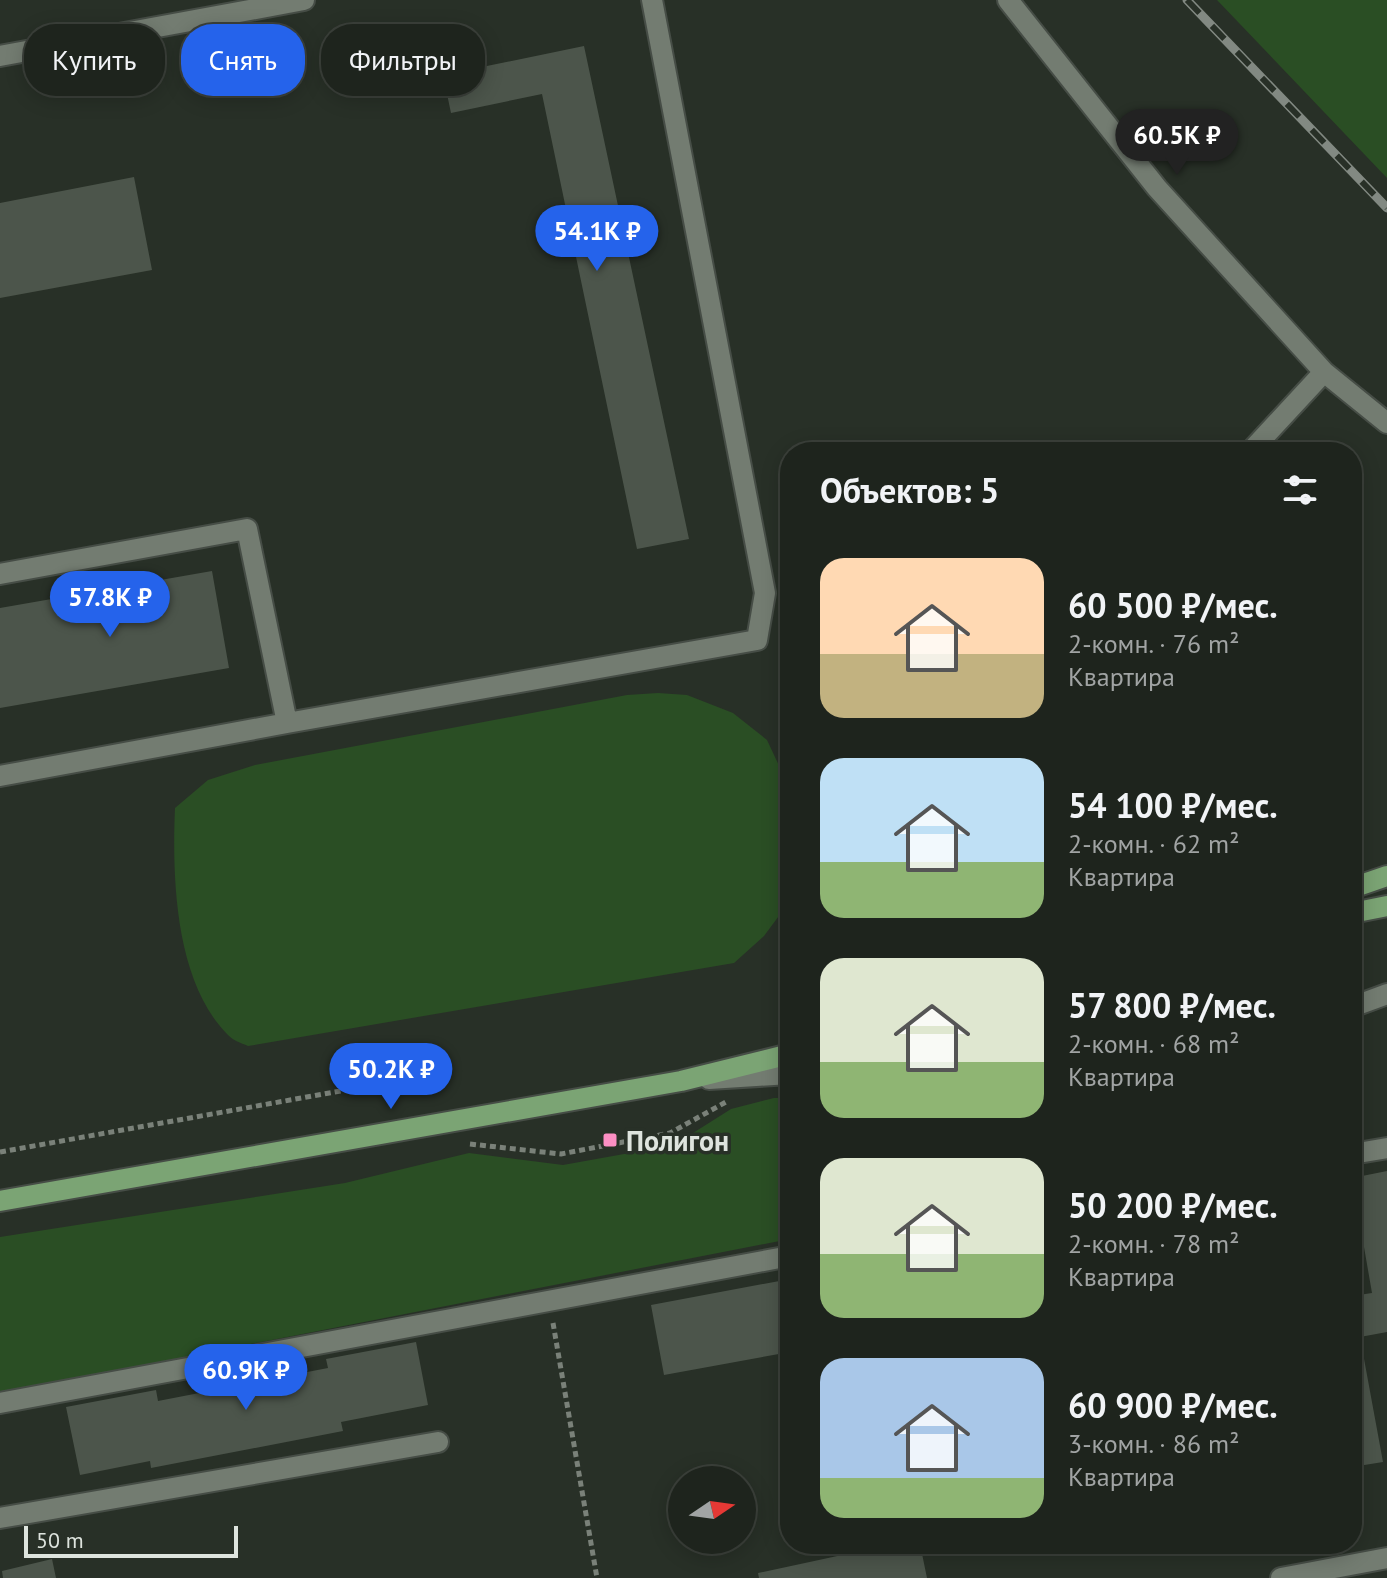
<!DOCTYPE html>
<html lang="ru">
<meta charset="utf-8">
<style>
body{margin:0;font-family:"PT Sans",sans-serif;background:#2b302a;color:#f1f3f6;height:100vh;display:flex;flex-direction:column;font-size:30px;white-space:nowrap}
*{box-sizing:border-box;margin:0}
p{font-size:26px;color:#a1a4a4}
.icon{flex:none;width:44px;height:44px;fill:none;stroke:currentColor;stroke-width:2;stroke-linecap:round;stroke-linejoin:round}
.map{position:relative;flex:1;overflow:hidden}
.side{position:absolute;left:780px;top:442px;width:582px;height:1112px;display:flex;flex-direction:column;background:#1e241d;border-radius:32px;box-shadow:0 4px 20px #0003,0 0 0 2px #3c413b}
.side>*{flex:none}
.banner{position:absolute;left:24px;top:24px;width:636px;height:72px;display:flex;gap:16px}
.needle{width:52px;rotate:77deg}
.buttons{position:absolute;left:668px;top:1466px;display:grid;gap:16px}
.buttons a{display:grid;place-items:center;width:88px;height:88px;border-radius:50%;background:#1e241d;box-shadow:0 4px 20px #0003,0 0 0 2px #3c413b;font-size:40px}
.scale{position:absolute;left:24px;bottom:20px;width:214px;box-sizing:border-box;padding-left:8px;border:4px solid #dee4de;border-top:0;font-size:22px;line-height:28px;white-space:nowrap;color:#dee4de;-webkit-text-stroke:6px #283027;paint-order:stroke}
.price{position:absolute;translate:-50% -68px;padding:0 18px;border-radius:28px;background:#2563eb;color:#fff;font-size:26px;line-height:52px;filter:drop-shadow(0 2px 4px #0008)}
.price::after{content:'';position:absolute;left:50%;top:48px;width:24px;height:18px;margin-left:-12px;background:inherit;clip-path:polygon(0 0,100% 0,50% 100%)}
.price.selected{background:#222;color:#fff}
ul{padding:0;list-style:none}
li{display:flex;align-items:center;gap:24px;height:200px;padding:0 40px}
li span{display:grid;place-items:center;flex:none;width:224px;height:160px;border-radius:24px;color:#555}
li>.icon{margin-inline-start:auto}
span .icon{width:96px;height:96px;fill:#fffc;stroke-width:1}
li b{font-size:34px}
h2{display:flex;justify-content:space-between;align-items:center;height:96px;padding:0 40px;font-size:34px}
.tag{padding:0 28px;border-radius:32px;background:#1e241d;box-shadow:0 4px 20px #0003,0 0 0 2px #3c413b;font-size:28px;line-height:72px}
.tag.selected{background:#2563eb;color:#fff}
.map>svg:first-child{display:block}
.green{fill:#2a4e24}
.building{fill:#4c554b}
.lines{fill:none;stroke-linecap:round;stroke-linejoin:round}
.minor-casing{stroke:#464d46;stroke-width:24}
.major-casing{stroke:#464d46;stroke-width:24}
.path{stroke:#7a8179;stroke-width:5;stroke-dasharray:6 4;stroke-linecap:butt}
.minor{stroke:#737c71;stroke-width:20}
.major{stroke:#7ba474;stroke-width:20}
.rail-casing{stroke:#828982;stroke-width:9}
.rail{stroke:#283027;stroke-width:6;stroke-dasharray:18;stroke-linecap:butt}
.poi-dot{fill:#fc8fc3;stroke:#283027;stroke-width:3}
.labels{text-anchor:middle;dominant-baseline:central;stroke-width:7;stroke-linejoin:round;paint-order:stroke}
.poi-label{font-size:28px;font-weight:bold;fill:#dee4de;stroke:#283027;text-anchor:start}
</style>
<div class="map">
<svg width="1387" height="1578" viewBox="0 0 1387 1578">
<rect width="100%" height="100%" fill="#283027"/>
<path class="green" d="M1217,0H1387V178Z
M658,693L687,695L733,713L767,740L790,789V901L764,936L734,963L248,1046C241,1043 232,1040 227,1034C175,981 172,878 175,808L208,780L255,765L627,695Z
M774,1098H790V1239L0,1393V1237L345,1183L469,1153L563,1165L674,1145L731,1109Z"/>
<path class="building" d="M584,46L689,539L637,549L542,94L451,113L443,75Z
M134,177L152,270L0,298V203Z
M212,571L229,668L0,708V608Z
M1352,1076L1360,1105L1352,1107Z
M1387,1171V1332L1360,1337L1383,1462L1352,1467V1296L1372,1293L1352,1178Z
M790,1279V1352L664,1375L651,1305Z
M416,1342L428,1405L341,1422L343,1431L151,1468L150,1461L80,1475L66,1407L156,1390L158,1401L328,1368L326,1359Z
M893,1544H920L927,1578H759L758,1573Z
M52,1559L56,1578H3L2,1571Z"/>
<g class="lines">
<g class="minor-casing">
<path id="minor" d="M1008,0L1157,188L1324,372L1387,423
M0,56L304,0
M1250,452L1324,372
M0,574L247,529L287,723L0,776
M287,723L757,640L765,593L652,0
M1352,1007L1387,994
M709,1079L790,1074
M1352,1154L1387,1148
M0,1403L790,1256
M0,1518L438,1442
M1281,1578L1387,1558"/>
</g>
<g class="major-casing">
<path id="major" d="M1352,888L1387,876
M1352,913L1387,906
M0,1201L681,1081L790,1054"/>
</g>
<path class="path" d="M470,1144L561,1154L670,1133L726,1102
M0,1152L452,1071
M553,1323L597,1578"/>
<use href="#minor" class="minor"/>
<use href="#major" class="major"/>
<g class="rail-casing">
<path id="rail" d="M1187,0L1387,208"/>
</g>
<use href="#rail" class="rail"/>
</g>
<rect class="poi-dot" x="602" y="1132" width="16" height="16" rx="4"/>
<g class="labels">
<g class="poi-label">
<text x="626" y="1140">Полигон</text>
</g>
</g>
</svg>
<div class="buttons">
<a><svg class="needle" viewBox="-14 -14 28 28"><path d="M0-13l5 13h-10z" fill="#e53935"/><path d="M0 13l5-13h-10z" fill="#a1a4a4"/></svg></a>
</div>
<div class="scale">50 m</div>
<b class="price selected" style="left:1177px;top:177px">60.5K ₽</b>
<b class="price" style="left:597px;top:273px">54.1K ₽</b>
<b class="price" style="left:110px;top:639px">57.8K ₽</b>
<b class="price" style="left:391px;top:1111px">50.2K ₽</b>
<b class="price" style="left:246px;top:1412px">60.9K ₽</b>
<div class="banner">
<a class="tag">Купить</a>
<a class="tag selected">Снять</a>
<a class="tag">Фильтры</a>
</div>
<section class="side">
<h2>Объектов: 5<svg class="icon" aria-label="filters" viewBox="0 0 24 24"><path d="M4 7h16M4 17h16"/><circle cx="9" cy="7" r="2"/><circle cx="15" cy="17" r="2"/></svg></h2>
<ul>
<li><span style="background:linear-gradient(#ffd9b3 60%,#c2b280 0)"><svg class="icon" aria-label="home" viewBox="0 0 24 24"><path d="M3 11l9-7 9 7M6 9v11h12V9"/></svg></span><div><b>60 500 ₽/мес.</b><p>2-комн. · 76 m²</p><p>Квартира</p></div></li>
<li><span style="background:linear-gradient(#bfe0f5 65%,#8fb573 0)"><svg class="icon" aria-label="home" viewBox="0 0 24 24"><path d="M3 11l9-7 9 7M6 9v11h12V9"/></svg></span><div><b>54 100 ₽/мес.</b><p>2-комн. · 62 m²</p><p>Квартира</p></div></li>
<li><span style="background:linear-gradient(#dfe7d0 65%,#8fb573 0)"><svg class="icon" aria-label="home" viewBox="0 0 24 24"><path d="M3 11l9-7 9 7M6 9v11h12V9"/></svg></span><div><b>57 800 ₽/мес.</b><p>2-комн. · 68 m²</p><p>Квартира</p></div></li>
<li><span style="background:linear-gradient(#dfe7d0 60%,#8fb573 0)"><svg class="icon" aria-label="home" viewBox="0 0 24 24"><path d="M3 11l9-7 9 7M6 9v11h12V9"/></svg></span><div><b>50 200 ₽/мес.</b><p>2-комн. · 78 m²</p><p>Квартира</p></div></li>
<li><span style="background:linear-gradient(#a9c7e8 75%,#8fb573 0)"><svg class="icon" aria-label="home" viewBox="0 0 24 24"><path d="M3 11l9-7 9 7M6 9v11h12V9"/></svg></span><div><b>60 900 ₽/мес.</b><p>3-комн. · 86 m²</p><p>Квартира</p></div></li>
</ul>
</section>
</div>
